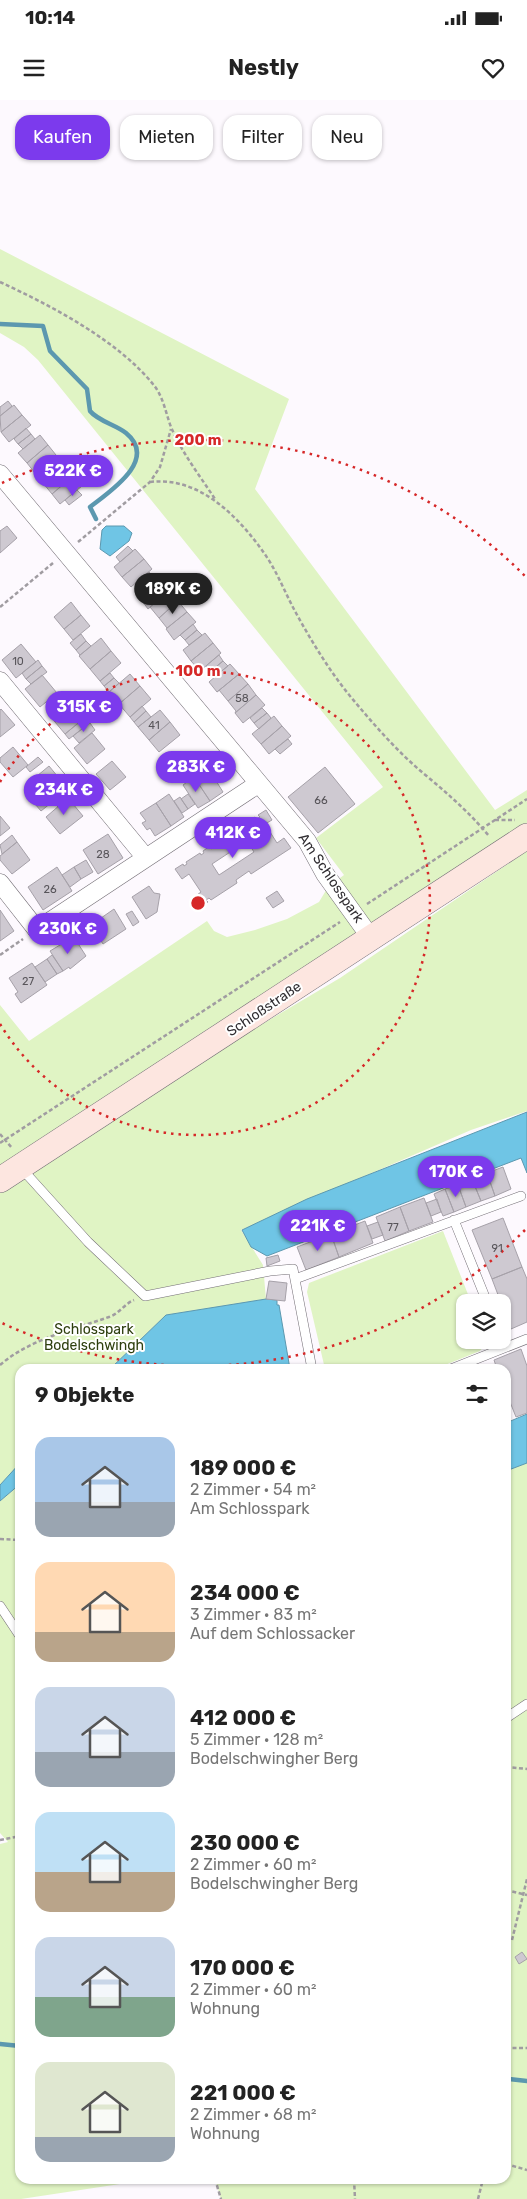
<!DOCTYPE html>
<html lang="de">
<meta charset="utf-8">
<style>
body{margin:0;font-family:Rubik,sans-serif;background:#f6f6f6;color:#222;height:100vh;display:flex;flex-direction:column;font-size:19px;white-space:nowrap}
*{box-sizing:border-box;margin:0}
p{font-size:16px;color:#767676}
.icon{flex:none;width:28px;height:28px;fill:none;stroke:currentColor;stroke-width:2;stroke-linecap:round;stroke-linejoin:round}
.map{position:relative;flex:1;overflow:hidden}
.drawer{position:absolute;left:15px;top:1264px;width:496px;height:820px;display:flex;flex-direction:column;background:#fff;border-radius:15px;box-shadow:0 1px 4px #0004}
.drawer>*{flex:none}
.hud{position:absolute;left:15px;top:15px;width:498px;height:45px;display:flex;gap:10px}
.tools{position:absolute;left:456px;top:1194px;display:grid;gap:10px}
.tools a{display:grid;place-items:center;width:55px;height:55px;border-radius:10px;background:#fff;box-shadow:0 1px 4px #0004;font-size:25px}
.price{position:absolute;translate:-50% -42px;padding:0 11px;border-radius:18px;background:#7c3aed;color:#fff;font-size:16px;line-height:32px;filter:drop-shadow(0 1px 2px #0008)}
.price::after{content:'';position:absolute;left:50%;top:30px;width:15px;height:11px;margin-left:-8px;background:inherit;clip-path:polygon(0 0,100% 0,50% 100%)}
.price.selected{background:#222;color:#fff}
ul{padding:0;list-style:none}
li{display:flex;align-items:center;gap:15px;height:125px;padding:0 20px}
li span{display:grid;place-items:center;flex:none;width:140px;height:100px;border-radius:15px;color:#555}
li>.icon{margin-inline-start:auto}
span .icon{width:60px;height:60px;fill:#fffc;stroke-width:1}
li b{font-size:21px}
h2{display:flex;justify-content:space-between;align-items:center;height:60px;padding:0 20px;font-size:21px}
.pill{padding:0 18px;border-radius:15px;background:#fff;box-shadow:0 1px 4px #0004;font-size:18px;line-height:45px}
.pill.selected{background:#7c3aed;color:#fff}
.status{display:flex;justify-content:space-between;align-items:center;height:35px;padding:0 25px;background:#fff;direction:ltr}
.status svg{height:14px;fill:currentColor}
header{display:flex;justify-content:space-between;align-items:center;height:65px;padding:0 20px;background:#fff;font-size:22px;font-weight:700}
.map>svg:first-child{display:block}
.green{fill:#e0f4c4}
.water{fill:#6fc5e5;stroke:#5c98af}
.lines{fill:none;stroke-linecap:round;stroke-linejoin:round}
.stream{stroke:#5c98af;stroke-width:4.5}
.building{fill:#cec9d1;stroke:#a6a1a9;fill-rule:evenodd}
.lane-casing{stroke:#736e75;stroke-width:10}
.street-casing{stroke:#736e75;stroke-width:19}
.secondary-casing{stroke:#736e75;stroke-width:26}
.path{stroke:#a09ca1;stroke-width:2.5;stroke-dasharray:4 2.5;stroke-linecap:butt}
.lane{stroke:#fff;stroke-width:9}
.street{stroke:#fff;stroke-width:18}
.secondary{stroke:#fde6e0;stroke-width:25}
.ring{fill:none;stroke:#d62828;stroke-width:2.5;stroke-dasharray:2.5 5}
.labels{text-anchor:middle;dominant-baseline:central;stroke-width:4;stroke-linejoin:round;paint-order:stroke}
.number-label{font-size:11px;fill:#58555a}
.street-label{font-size:14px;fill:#312e32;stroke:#fff}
.park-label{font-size:14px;fill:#2e3f0e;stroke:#fff}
.centre{fill:#d62828;stroke:#fff;stroke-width:2.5}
.ring-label{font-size:15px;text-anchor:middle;font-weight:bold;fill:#d62828;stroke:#fff;stroke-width:4;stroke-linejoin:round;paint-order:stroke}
</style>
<div class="status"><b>10:14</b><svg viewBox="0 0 49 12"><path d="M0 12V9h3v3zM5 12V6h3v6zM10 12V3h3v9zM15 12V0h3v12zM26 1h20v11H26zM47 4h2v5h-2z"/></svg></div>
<header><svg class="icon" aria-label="menu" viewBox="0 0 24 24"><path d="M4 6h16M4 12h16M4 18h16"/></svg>Nestly<svg class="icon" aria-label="heart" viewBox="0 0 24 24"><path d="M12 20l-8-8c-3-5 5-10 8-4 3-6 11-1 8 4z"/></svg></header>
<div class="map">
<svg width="527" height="2099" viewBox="0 0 527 2099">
<rect width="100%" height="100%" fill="#fdf9fe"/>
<path class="green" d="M0,149L289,299L255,389L495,710L527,690V726L31,1061L340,878L527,751V1011L471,1030L241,1130L263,1165L266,1199L166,1215L110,1269H20V1363L0,1385V905L29,941L207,821L214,831L227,837L255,830L287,819L319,802L328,787L344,775L316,738L383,687L38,260L24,247L0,233Z
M443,1131L471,1202H465V1240H484V1245L480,1251L435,1269H325L307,1192L309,1183Z
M527,1363V2099H221L215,2079H506V1371Z
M20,1384V2079H153L21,2099H0V1744L8,1742L0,1733V1401Z"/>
<path class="water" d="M106,426H124L132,433L129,441L110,456L100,449L102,430Z
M527,1012V1073L521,1058L267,1156L251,1147L242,1130L307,1099Z
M266,1199L277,1200V1205H279L290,1269H110L166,1215Z
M527,1314V1363L506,1371V1323Z
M20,1363V1384L0,1401V1385Z"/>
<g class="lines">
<path class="stream" d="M0,224L43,226L50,251L87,289L90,311C98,321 116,325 126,333C159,360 109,392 90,407L96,419
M0,1944L20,1946
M509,1979L527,1981"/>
</g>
<path class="building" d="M8,301L12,306L0,316V307Z
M14,305L22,315L1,332L0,316Z
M22,315L31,325L9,342L1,332Z
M26,328L31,334L18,344L14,339Z
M31,334L35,339L23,349L18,344Z
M40,335L48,345L27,363L18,353Z
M48,345L56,355L35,373L27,363Z
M52,359L56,364L44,374L39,369Z
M56,364L61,369L48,380L44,374Z
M65,366L73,376L52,394L43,383Z
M73,376L82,386L60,404L52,394Z
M77,390L82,395L69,405L65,400Z
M7,426L17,438L0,453V431Z
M128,446L133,451L120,462L116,457Z
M135,449L144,459L122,477L114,467Z
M144,459L152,469L131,487L122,477Z
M149,472L154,477L141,488L137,482Z
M154,477L158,483L146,493L141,488Z
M161,480L170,490L148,509L140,498Z
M170,490L178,501L159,518L150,507Z
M178,501L187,512L167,528L159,518Z
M71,502L81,515L64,529L54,517Z
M187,512L196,522L174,540L166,529Z
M81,515L90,526L73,540L64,529Z
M193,524L197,530L185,540L180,535Z
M197,530L202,535L189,545L185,540Z
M205,533L213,543L191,561L183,550Z
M81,534L86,541L76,550L70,543Z
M101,538L111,551L90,569L79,556Z
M86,541L91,546L80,555L76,550Z
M213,543L221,553L200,571L191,561Z
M21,544L36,562L16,578L2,560Z
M111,551L121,563L100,581L90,569Z
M219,555L223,561L211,571L206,566Z
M38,560L42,566L26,579L22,573Z
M223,561L228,566L215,576L211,571Z
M230,564L239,574L217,592L209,582Z
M42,566L47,572L31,584L26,579Z
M110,573L114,578L104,586L100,581Z
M130,574L140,586L119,604L109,592Z
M239,574L248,584L228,601L219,590L217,592Z
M42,575L57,593L40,607L25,589Z
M114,578L119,583L109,592L104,586Z
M248,584L256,595L235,613L236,611L228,601Z
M140,586L151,599L130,617L119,604Z
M256,595L265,605L243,623L235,613Z
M67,602L74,606L82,620L65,634L50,616Z
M142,606L146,611L134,622L130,617Z
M262,608L267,613L254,623L250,618Z
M1,609L15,625L0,637V610Z
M160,610L170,622L149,640L138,627Z
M146,611L151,617L138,627L134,622Z
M267,613L271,618L259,629L254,623Z
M274,616L282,626L261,644L252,634Z
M82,620L87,625L69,639L65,634Z
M170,622L180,635L159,652L149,640Z
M90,623L95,630L79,643L73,636Z
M282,626L291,636L269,654L261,644Z
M92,633L105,649L87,664L74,648Z
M288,639L292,644L280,654L275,649Z
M13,647L28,665L13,677L0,662V658Z
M38,657L43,662L30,672L26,667Z
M112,661L126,677L110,690L96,674Z
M215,664L223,675L215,680L208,668Z
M49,666L63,683L45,698L31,681Z
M325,667L355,704L318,733L288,697Z
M208,668L223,692L210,701L194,677Z
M194,677L210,701L198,708L183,685Z
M66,690L71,696L58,707L53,701Z
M50,693L56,699L41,711L35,704Z
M169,694L184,717L171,726L156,703Z
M188,694L195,704L188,709L181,699Z
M180,697L188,709L182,713L174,701Z
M68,698L83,716L60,734L46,717Z
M156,703L171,726L155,736L150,728L147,730L142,723L146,721L140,713Z
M266,710L272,720L265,724L277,743L284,738L291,748L251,774L249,771L236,780L237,783L211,800L209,798L206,800L208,802L200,807L194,797L201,792L189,774L182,779L175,769L183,764L184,766L187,764L186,762L200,753L201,755L204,753L203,751L210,746L211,749L226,739L230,745L237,741L231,732L238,728L240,730L243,728L241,726L255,717L257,719L260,717L258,715ZM247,741L254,752L219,775L212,764Z
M0,716L10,728L0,736Z
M108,734L123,758L98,774L83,750Z
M12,735L17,742L2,754L0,745Z
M17,742L30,760L12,774L0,760V756Z
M86,760L93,772L81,779L74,767Z
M57,767L72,791L43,810L28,787Z
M74,767L81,779L70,787L62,775Z
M149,786L154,793L160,794L157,812L146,819L132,797Z
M277,791L284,801L273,808L266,798Z
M114,809L126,829L103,844L91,825Z
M0,810L14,831L0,841Z
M132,811L139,822L133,826L126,814Z
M93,828L101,840L95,843L87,832Z
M70,839L73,844L77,842L86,856L70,869L69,867L63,871L50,851Z
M52,855L63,871L57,874L47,859Z
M47,859L57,874L45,882L35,867Z
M32,863L47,885L21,903L15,894L18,892L9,878Z
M503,1067L511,1089L495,1096L487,1073Z
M487,1073L495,1096L481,1101L472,1079Z
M472,1079L481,1101L466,1107L458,1085Z
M458,1085L466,1107L454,1112L445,1089Z
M445,1089L454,1112L443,1116L434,1094Z
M424,1098L433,1122L409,1131L400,1107Z
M437,1099L441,1112L431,1116L426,1103Z
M400,1107L409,1131L385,1141L376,1117Z
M503,1118L522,1167L492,1179L472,1130Z
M365,1121L373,1143L339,1157L331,1134Z
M378,1122L383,1135L372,1139L367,1126Z
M331,1134L339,1157L306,1170L297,1147Z
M278,1155L280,1161L267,1166L266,1158Z
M522,1167L527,1179V1222L511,1229L492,1179Z
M269,1181L287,1183L285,1201L266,1199Z
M521,1249L527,1266V1313L516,1317L506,1292V1269H497L494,1260Z
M522,1852L527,1859L519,1864L515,1857Z"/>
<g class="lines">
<g class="lane-casing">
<path id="lane" d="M22,1069L88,1142L145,1196L270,1171L293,1169L312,1269
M454,1120L487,1202
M295,1179L521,1096
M451,1269L527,1239
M0,1506L20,1536
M506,1618L527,1604"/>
</g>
<g class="street-casing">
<path id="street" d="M0,374L307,741L325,774L371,838
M0,581L146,758
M0,783L37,830L258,684"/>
</g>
<g class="secondary-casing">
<path id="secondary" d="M0,1080L527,736"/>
</g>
<path class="path" d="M0,182C52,206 121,242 156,288C164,300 166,314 171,327C182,353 200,376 215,399
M150,382C199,376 238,416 264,453C277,471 285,493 296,513C313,544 332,575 355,602C376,627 398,652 423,673C447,693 469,712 489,736
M78,442L150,382L160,367L171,329
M0,507L53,463
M495,720H515
M367,804L527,699
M0,855L23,839
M0,1034L12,1048
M0,1043L340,822
M0,1265C30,1239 72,1230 109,1217C119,1214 124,1204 134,1200
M0,1439L20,1440
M506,1667L527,1669
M0,1740L20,1736
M506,1790L527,1795
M512,1840L527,1779
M506,1948H527
M506,2064L527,2070
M215,2079L221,2099
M354,2079L355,2099
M478,2099L483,2079"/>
<use href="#lane" class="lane"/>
<use href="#street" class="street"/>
<use href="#secondary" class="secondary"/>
</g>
<g class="ring">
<path d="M0 682A232 232 0 1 1 0 924"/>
<path d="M525 1130A463 463 0 0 1 2 1223M2 383A463 463 0 0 1 525 476"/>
</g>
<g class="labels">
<g class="number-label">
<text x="18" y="561">10</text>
<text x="242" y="598">58</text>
<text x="154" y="625">41</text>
<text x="321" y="700">66</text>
<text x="103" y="754">28</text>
<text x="50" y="789">26</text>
<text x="28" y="881">27</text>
<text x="393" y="1127">77</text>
<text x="497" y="1148">91</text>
</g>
<g class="street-label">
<text transform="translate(331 778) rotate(56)">Am Schlosspark</text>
<text transform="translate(264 909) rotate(-34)">Schloßstraße</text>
</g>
<g class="park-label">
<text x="94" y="1229">Schlosspark<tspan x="94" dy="16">Bodelschwingh</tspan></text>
</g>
</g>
<circle cx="198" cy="803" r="8" class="centre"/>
<g class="ring-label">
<text x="198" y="345">200 m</text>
<text x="198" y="576">100 m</text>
</g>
</svg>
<div class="tools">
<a><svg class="icon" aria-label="layers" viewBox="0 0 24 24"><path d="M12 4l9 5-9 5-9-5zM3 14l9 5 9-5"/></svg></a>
</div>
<b class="price" style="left:73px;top:397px">522K €</b>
<b class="price selected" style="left:173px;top:515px">189K €</b>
<b class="price" style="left:84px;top:633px">315K €</b>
<b class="price" style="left:196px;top:693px">283K €</b>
<b class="price" style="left:64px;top:716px">234K €</b>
<b class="price" style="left:233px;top:759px">412K €</b>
<b class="price" style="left:68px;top:855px">230K €</b>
<b class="price" style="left:456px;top:1098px">170K €</b>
<b class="price" style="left:318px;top:1152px">221K €</b>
<div class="hud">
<a class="pill selected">Kaufen</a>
<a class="pill">Mieten</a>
<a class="pill">Filter</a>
<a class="pill">Neu</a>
</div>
<section class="drawer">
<h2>9 Objekte<svg class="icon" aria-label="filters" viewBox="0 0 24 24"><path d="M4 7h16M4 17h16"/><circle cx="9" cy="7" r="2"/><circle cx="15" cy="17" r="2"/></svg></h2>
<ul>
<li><span style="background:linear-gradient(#a9c7e8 65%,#9aa5b1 0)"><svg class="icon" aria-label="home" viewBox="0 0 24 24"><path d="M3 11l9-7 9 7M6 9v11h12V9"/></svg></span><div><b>189 000 €</b><p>2 Zimmer · 54 m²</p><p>Am Schlosspark</p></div></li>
<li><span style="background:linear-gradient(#ffd9b3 70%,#b9a48a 0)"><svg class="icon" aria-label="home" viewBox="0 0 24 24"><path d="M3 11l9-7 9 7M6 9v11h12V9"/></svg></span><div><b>234 000 €</b><p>3 Zimmer · 83 m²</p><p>Auf dem Schlossacker</p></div></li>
<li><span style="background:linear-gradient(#c9d6e8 65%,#9aa5b1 0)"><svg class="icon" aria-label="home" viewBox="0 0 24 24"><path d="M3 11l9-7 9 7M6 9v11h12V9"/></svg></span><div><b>412 000 €</b><p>5 Zimmer · 128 m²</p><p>Bodelschwingher Berg</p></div></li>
<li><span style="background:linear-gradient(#bfe0f5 60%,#b9a48a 0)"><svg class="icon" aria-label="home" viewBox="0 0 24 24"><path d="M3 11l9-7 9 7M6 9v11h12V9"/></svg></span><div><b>230 000 €</b><p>2 Zimmer · 60 m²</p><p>Bodelschwingher Berg</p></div></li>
<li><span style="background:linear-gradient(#c9d6e8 60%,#7fa58c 0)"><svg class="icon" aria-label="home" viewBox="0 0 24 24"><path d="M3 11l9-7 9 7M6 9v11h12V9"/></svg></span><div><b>170 000 €</b><p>2 Zimmer · 60 m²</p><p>Wohnung</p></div></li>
<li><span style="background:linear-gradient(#dfe7d0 75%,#9aa5b1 0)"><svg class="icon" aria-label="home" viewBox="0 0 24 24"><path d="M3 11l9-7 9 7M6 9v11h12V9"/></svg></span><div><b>221 000 €</b><p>2 Zimmer · 68 m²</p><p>Wohnung</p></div></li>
</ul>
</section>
</div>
